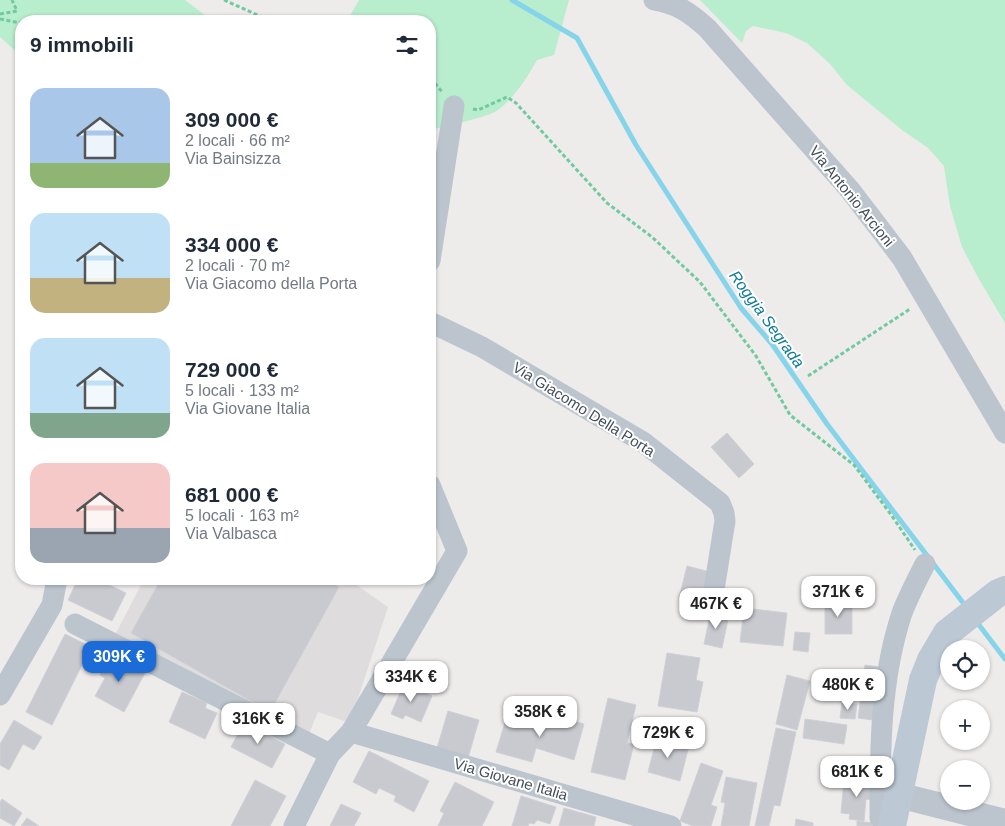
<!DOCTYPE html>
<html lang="it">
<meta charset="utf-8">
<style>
body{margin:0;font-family:Helvetica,sans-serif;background:#f6f6f7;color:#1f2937;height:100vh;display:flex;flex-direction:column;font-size:19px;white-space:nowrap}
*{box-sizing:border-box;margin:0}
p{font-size:16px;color:#747a83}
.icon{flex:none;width:28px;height:28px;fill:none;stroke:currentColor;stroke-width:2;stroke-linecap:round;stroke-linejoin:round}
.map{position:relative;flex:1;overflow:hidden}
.panel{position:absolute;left:15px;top:15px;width:421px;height:570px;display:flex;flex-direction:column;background:#fff;border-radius:20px;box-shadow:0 1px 4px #0004}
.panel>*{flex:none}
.buttons{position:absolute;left:940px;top:640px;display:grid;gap:10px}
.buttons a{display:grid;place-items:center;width:50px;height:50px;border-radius:50%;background:#fff;box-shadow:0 1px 4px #0004;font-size:25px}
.price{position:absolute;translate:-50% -42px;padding:0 11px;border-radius:10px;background:#fff;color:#222;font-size:16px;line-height:32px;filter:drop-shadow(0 1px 2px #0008)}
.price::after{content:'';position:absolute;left:50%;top:30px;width:15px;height:11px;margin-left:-8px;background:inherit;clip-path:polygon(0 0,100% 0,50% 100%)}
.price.selected{background:#1b6cd8;color:#fff}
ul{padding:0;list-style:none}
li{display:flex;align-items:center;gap:15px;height:125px;padding:0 15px}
li span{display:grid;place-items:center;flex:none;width:140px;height:100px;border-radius:15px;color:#555}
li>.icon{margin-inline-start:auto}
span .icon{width:60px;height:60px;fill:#fffc;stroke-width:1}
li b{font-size:21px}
h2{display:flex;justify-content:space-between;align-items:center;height:60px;padding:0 15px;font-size:21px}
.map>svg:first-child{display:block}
.education{fill:#dfdcdd}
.green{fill:#b8edcd}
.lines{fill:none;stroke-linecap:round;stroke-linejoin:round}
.stream{stroke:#86d4e9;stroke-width:5}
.building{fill:#c8cad0;stroke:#cfd1d7}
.path{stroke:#71ca9f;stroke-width:3;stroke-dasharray:4 2.5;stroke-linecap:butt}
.minor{stroke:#bcc5ce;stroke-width:21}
.tertiary{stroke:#bcc5ce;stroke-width:26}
.secondary{stroke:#bdc8d5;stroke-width:28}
.labels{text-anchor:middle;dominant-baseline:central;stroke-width:4;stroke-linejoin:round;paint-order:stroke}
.street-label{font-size:15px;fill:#444e58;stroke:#fff}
.water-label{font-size:16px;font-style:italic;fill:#0e7b9a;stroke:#fff}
</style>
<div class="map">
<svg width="1005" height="826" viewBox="0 0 1005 826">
<rect width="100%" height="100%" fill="#eeebeb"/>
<path class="education" d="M144,579H348L388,607L350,723L318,712L308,736L114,637Z"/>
<path class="green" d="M0,0H185L213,21H21V56L0,37Z
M359,0H569L554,55L537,60C528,77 513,99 498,110C489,117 443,127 430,130V21H347Z
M700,0H1005V323L980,281L962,247L950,206L944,166L928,148L902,130L847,85L830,64L807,43L786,33L753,26L746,31L742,43Z"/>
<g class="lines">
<path class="stream" d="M512,0L577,38L636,145L741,308L772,344L827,424L967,608
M976,621L1005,659"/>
</g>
<path class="building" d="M727,433L754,464L739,478L711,447Z
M687,566L714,573L705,591L701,604L679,598Z
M78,579H97L126,593L112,621L68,600Z
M161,579H324L339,587L270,712L131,633Z
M825,602H852V634H825Z
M744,608L787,613L783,646L740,642Z
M711,611L729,615L722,648L704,644Z
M795,632L810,633L808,652L793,650Z
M65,634L91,647L52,725L26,712Z
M667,653L700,658L696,680L703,682L697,712L658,706Z
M111,655L145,673L124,712L95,696L105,678L100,675Z
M865,665L887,668L880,721L858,718Z
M787,675L810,681L797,730L776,724Z
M404,683L432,696L421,722L405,715L403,719L391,714Z
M182,692L207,703L205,708L217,713L205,739L169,722Z
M608,698L636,705L627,743L634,744L625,780L591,772Z
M842,703L857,704L855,719L840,718Z
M448,711L479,720L468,758L437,748Z
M550,714L584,724L574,760L536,748L532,762L496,752L507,716L546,728Z
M805,719L847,725L844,744L803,738Z
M14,720L42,737L34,750L23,744L9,770L0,765V744Z
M244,722L285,744L272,768L231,747Z
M776,728L796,732L780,806L774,805L769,826H755Z
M657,737L689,746L680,781L648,772Z
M369,751L429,781L414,812L394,801L396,796L379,788L376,794L353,782Z
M701,763L723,771L711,805L717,807L711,826H693L680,821Z
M726,777L757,783L749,826H721L725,803L721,802Z
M844,779L876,782L875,800L866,799L864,821L849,819L850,814L841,813Z
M255,780L286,796L270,826H231Z
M455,782L494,802L482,826H438L444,813L440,811Z
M521,796L556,807L550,824L537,820L534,824L529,823L528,826H512Z
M2,799L22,813L14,826L0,818V802Z
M341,804L361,813L354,826H330Z
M564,808L596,817L594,826H559Z
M27,818L39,826H21Z
M796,819L813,823V826H795Z
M857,821L879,824L878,826H857Z"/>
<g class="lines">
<path class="path" d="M224,0L271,21
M0,14L17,11L12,0
M0,19L21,23
M430,79L434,82L443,93
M473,109L478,110L507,97L516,103L607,203L652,237L700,282L756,356L790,415L854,465L892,516L915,550
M808,376L910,309"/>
<path class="minor" d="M654,0C678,4 690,13 707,28L850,190L902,258L1005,433
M430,261L454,106
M430,322L482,347L643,442L720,503L724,513L725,521L712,602
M75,624L330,754
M0,695L52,605L57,579
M351,732L671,826
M294,826L330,754L351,732L457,551L430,485
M889,826L880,818C880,750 880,679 902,613C908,597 917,580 925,564"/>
<path class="tertiary" d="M898,795L1005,822"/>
<path class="secondary" d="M892,826L923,680L931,660L947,633L998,593L1005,590"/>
</g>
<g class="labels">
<g class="street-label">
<text transform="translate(852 196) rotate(51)">Via Antonio Arcioni</text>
<text transform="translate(584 409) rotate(32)">Via Giacomo Della Porta</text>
<text transform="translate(511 779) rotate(16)">Via Giovane Italia</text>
</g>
<g class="water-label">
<text transform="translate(767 319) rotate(54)">Roggia Segrada</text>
</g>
</g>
</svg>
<div class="buttons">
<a><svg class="icon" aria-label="locate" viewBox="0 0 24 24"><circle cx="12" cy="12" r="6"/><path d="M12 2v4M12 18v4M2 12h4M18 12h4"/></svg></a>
<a>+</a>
<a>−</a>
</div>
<b class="price" style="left:838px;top:618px">371K €</b>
<b class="price" style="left:716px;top:630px">467K €</b>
<b class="price selected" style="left:119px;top:683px">309K €</b>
<b class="price" style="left:411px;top:703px">334K €</b>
<b class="price" style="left:848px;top:711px">480K €</b>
<b class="price" style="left:540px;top:738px">358K €</b>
<b class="price" style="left:258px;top:745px">316K €</b>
<b class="price" style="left:668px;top:759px">729K €</b>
<b class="price" style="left:857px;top:798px">681K €</b>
<section class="panel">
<h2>9 immobili<svg class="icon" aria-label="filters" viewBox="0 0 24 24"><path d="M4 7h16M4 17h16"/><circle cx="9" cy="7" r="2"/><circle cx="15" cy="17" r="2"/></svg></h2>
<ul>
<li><span style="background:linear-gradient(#a9c7e8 75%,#8fb573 0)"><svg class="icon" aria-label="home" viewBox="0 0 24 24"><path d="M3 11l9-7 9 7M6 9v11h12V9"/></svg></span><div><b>309 000 €</b><p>2 locali · 66 m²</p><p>Via Bainsizza</p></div></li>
<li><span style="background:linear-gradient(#bfe0f5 65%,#c2b280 0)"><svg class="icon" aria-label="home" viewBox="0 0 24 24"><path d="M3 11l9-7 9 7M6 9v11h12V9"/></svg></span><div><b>334 000 €</b><p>2 locali · 70 m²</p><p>Via Giacomo della Porta</p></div></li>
<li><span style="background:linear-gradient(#bfe0f5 75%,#7fa58c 0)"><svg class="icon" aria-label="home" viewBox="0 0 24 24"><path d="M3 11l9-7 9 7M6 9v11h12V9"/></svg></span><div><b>729 000 €</b><p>5 locali · 133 m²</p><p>Via Giovane Italia</p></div></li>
<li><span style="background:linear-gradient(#f6c9c9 65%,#9aa5b1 0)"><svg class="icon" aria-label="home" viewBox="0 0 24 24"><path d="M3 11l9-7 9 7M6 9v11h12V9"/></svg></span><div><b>681 000 €</b><p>5 locali · 163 m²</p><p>Via Valbasca</p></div></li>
</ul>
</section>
</div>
